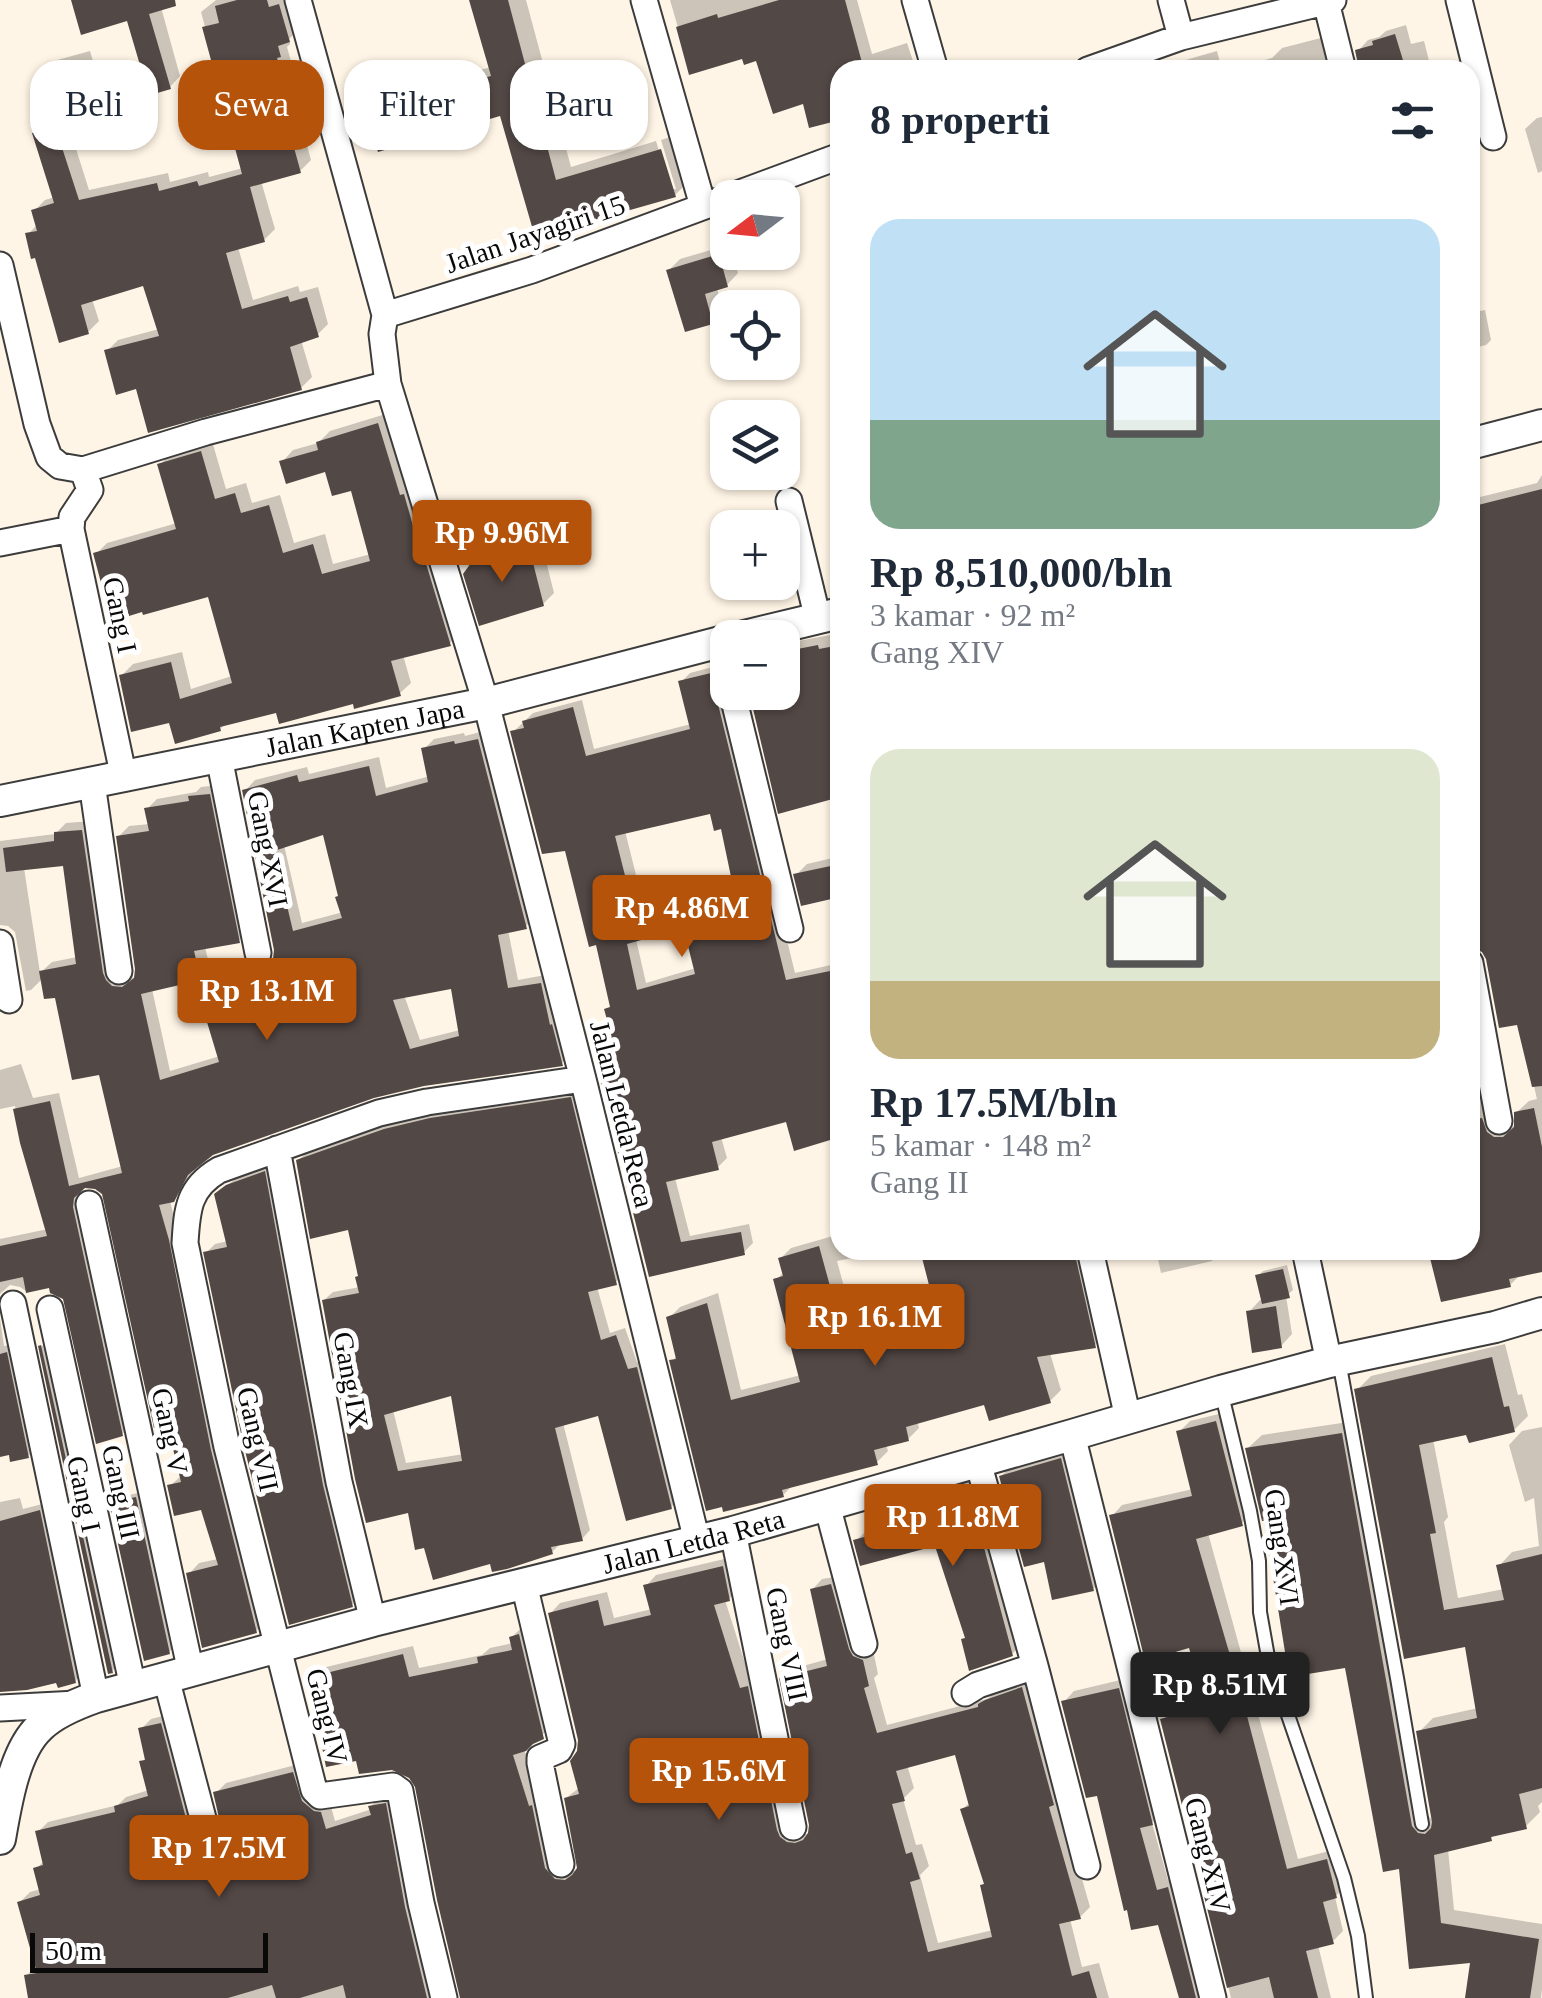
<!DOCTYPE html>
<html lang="id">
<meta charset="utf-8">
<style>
body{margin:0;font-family:Georgia,serif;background:#f2f2f3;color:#1f2937;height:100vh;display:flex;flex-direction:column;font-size:38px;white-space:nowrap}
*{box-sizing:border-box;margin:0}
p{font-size:32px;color:#747a83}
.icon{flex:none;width:55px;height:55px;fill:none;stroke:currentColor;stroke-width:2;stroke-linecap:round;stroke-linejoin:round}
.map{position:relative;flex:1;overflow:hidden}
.side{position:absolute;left:830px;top:60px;width:650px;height:1200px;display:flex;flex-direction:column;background:#fff;border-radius:30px;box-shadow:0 2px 8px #0004}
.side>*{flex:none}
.guide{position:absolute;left:30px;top:60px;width:650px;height:90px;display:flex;gap:20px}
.needle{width:65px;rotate:254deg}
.controls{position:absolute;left:710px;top:180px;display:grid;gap:20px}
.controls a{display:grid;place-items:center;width:90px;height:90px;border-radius:20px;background:#fff;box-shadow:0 2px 8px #0004;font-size:50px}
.scale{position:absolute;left:30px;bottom:25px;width:238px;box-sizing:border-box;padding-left:10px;border:5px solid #090909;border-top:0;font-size:28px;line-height:35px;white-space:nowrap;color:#090909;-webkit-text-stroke:8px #fff;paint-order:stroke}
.price{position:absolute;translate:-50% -85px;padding:0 22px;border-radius:10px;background:#b45309;color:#fff;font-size:32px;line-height:65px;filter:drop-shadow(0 2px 5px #0008)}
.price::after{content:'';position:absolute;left:50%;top:60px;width:30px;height:22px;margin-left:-15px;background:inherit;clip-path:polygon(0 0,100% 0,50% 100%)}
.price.current{background:#222;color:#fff}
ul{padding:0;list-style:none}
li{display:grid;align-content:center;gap:20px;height:530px;padding:0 40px}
li span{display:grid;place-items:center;height:310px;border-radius:30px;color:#555}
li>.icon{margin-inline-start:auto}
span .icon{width:180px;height:180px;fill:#fffc;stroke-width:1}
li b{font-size:42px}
h2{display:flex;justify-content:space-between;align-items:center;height:120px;padding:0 40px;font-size:42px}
.chip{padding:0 35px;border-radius:30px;background:#fff;box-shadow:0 2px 8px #0004;font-size:35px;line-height:90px}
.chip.current{background:#b45309;color:#fff}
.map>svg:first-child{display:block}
.shadow{fill:#0003;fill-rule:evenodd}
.building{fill:#524846;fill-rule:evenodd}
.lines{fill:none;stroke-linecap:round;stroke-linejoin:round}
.service-casing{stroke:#3c3c3c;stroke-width:16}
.minor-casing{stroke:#3c3c3c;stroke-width:29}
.tertiary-casing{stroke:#3c3c3c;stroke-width:34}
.service{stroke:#fff;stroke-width:12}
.minor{stroke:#fff;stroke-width:25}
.tertiary{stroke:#fff;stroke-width:30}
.labels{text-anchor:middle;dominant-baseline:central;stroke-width:10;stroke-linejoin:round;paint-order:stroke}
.street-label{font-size:28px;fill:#090909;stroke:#fff}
</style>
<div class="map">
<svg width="1542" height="1998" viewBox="0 0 1542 1998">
<rect width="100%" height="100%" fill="#fff5e6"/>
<path class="shadow" d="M73,0H159L180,76L170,87L100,94L91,103L39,74L50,62L90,51L100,84L109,75L142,65L128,18Z
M216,0H291L299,29L289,39L290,44L287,47L299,89L293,95L311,160L300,171L261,181L275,229L264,240L238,247L253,300L298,286L300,292L318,287L328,324L317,335L301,340L312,377L301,388L138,386L107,351L118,340L159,329L145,283L92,299L99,321L88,332L28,234L38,224L34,211L45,200L55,197L35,133L45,122L66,117L89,190L168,173L170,182L208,172L209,177L243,168L201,12Z
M472,0H526L571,167L656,141L671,189H676L661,140L676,135L690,180L675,195L537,234L502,113L368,111L383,96L491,67Z
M670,0H857L872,54L907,43L916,70H840V118L805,100L757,58L744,56L691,72Z
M1406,25L1411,44L1424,41L1430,65L1425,70H1361L1358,51L1368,40L1379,37L1386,31Z
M1321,38L1325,53L1334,50L1341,70H1229L1272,58L1282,48Z
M1217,51L1222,70H1163L1168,65Z
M1542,117V171L1538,173L1525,129L1537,118Z
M728,245V252H732L738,273L727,285L717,288L723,311L712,322L669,270L680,259Z
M1485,310L1491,340L1486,345L1470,349V313Z
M389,413L461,632L450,643L403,655L411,683L399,694L277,710L226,723L220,729L121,676L133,664L182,652L191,689L232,676L210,594L123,586L96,554L107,543L177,523L160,465L171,453L212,441L226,489L246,483L252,503L280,495L294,543L325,534L333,564L371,554L353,488L327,469L282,462L293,450L318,443L330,431Z
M1542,475V1270L1521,1274L1510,1285L1430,1250H1470V1068H1475L1483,1109L1494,1107L1499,1121L1516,1127V1113L1529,1101L1537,1099L1519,1022L1488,958L1470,936V497L1475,496L1476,498L1537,483Z
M525,534L530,551L543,549L554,593L543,604L480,555L492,543Z
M830,635L831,639L840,637V834L830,797L782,692V644Z
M720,665L795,973L840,963V1106L721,1137L727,1158L718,1167L675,1178L690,1236L749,1224L753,1243L744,1252L650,1274L592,1040L601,1031L612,1028L607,1010L612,1005L598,942L567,848L513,732L533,713L582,700L594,749L691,724L681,682L690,673ZM712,811L723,826L736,885L689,898L682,906L677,890L642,899L625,831ZM684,920L696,968L646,983L636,939L676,927Z
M488,730L536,916L526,926L508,930L518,980L551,974L572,1053L562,1063L424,1084L373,1095L212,1153L195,1166L184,1188L170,1200L266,1621L256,1631L189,1574L199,1563L218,1559L202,1507L170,1486L182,1475L102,1191L93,1186L83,1188L82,1196L132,1424L122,1434L68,1305L51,1285L26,1291L20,1287L10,1285L0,1294V1239L48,1229L23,1143L15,1106L0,1109V1070L21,1064L33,1098L59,1093L79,1178L123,1166L100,1072L57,995L43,978L31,990L26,991L15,932L8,926L0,925V841L55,834L66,823L92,821L123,976L135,978L136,976L119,836L129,826L150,824L147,809L157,799L196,792L201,787L219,785L248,931L238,941L205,947L210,968L200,978L152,989L170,1071L220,1056L210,1023L220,1013L273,996L276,950L245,791L255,780L307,767L309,774L379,757L386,788L430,776L424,749L434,739L464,733L465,736ZM325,832L343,912L302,923L284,845ZM65,863L77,957L52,962L40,973L24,868ZM453,987L460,1030L420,1040L404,995Z
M840,845V892L796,875L807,864L837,857L835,850Z
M579,1090L624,1274L616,1282L597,1287L610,1333L625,1328L637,1362L646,1360L680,1498L671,1507L600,1413L563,1423L590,1530L582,1539L561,1543L552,1552L491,1561L425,1545L324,1300L333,1292L360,1287L350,1227L298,1161L307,1152L394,1121L441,1110ZM453,1393L464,1454L406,1463L393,1410Z
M273,1164L360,1596L352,1605L206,1253L215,1244L228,1241L226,1186L238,1177Z
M840,1234V1250H893L837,1261L856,1331L938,1309L922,1250H1086L1105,1335L1094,1346L1050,1353L1061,1390L1050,1401L986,1402L917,1421L919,1428L908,1439L886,1444L888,1451L877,1462L793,1485L783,1495L672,1361L678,1355L669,1318L680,1307L718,1293L741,1390L801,1375L776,1280L784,1272L780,1259L791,1248Z
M1156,1250H1223L1212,1261L1161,1273Z
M1287,1265L1293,1290L1286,1296L1292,1334L1281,1346L1249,1312L1260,1300H1263L1258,1276L1263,1271Z
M0,1318L4,1346L16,1344L38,1446L28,1456L11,1452L0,1454Z
M48,1340L119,1663L112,1671L41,1347Z
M1505,1344L1518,1395L1522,1394L1528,1416L1514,1430L1468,1432L1433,1439L1448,1517L1444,1522L1458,1598L1504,1589L1499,1566L1512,1552L1539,1546L1534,1498L1525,1502L1509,1445L1522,1431L1542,1427V1802L1538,1806L1540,1812L1526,1826L1496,1833L1490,1839L1448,1849L1454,1910L1542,1924V1989L1541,1998H1467L1473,1960L1411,1967L1401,1866L1347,1665L1266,1518L1248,1448L1262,1435L1355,1421L1425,1811L1435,1824L1419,1732L1433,1718L1478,1708L1467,1644L1406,1656L1357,1390L1371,1376Z
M1227,1412L1252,1513L1241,1524L1208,1533L1298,1859L1337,1849L1346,1885L1335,1897L1343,1931L1332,1942L1318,1945L1331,1998H1231L1203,1881L1207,1877L1163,1720L1173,1709L1206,1700L1191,1645L1112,1516L1122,1505L1193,1489L1179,1432L1190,1421Z
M1072,1448L1104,1578L1093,1589L1046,1559L1001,1476L1013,1465Z
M978,1475L1023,1643L1012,1654L967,1637L936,1543L856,1541L867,1530L928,1513L924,1498L935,1487Z
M143,1492L176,1645L169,1652L112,1504L119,1497Z
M20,1498L23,1509L50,1502L85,1670L75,1681L58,1680L0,1690V1502Z
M733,1557L739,1588L729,1599L725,1600L750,1679L757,1677L792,1829L807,1834L811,1832L782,1679L792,1669L828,1659L812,1590L822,1579L841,1576L873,1650L878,1674L874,1678L887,1725L987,1699L998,1690L1033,1679L1059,1798L1090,1907L1080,1917L1070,1919L1082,1967L1099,1963L1109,1998H462L418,1786L411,1776L357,1758L324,1725L308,1679L318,1669L413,1646L419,1668L482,1655L490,1648L513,1643L512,1637L522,1627L553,1726L524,1749L566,1870L580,1871L566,1798L579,1788L580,1740L550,1614L560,1603L607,1592L614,1618L652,1609L646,1586L656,1575ZM957,1752L970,1802L963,1809L986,1883L993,1930L938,1943L920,1875L929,1866L922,1844L916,1845L903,1799L914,1788L907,1765Z
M1129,1678L1163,1812L1152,1823L1168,1880L1179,1878L1212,1998H1181L1159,1922L1098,1793L1064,1702L1074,1691Z
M171,1714L216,1851H227L216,1793L226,1783L303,1763L330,1803L335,1821L372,1809L371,1806L381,1796L395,1795L441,1998H31L26,1976L37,1965L19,1903L30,1892L41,1889L36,1869L45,1860L38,1832L48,1822L118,1805L126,1797L149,1790L142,1762L147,1757L141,1729L151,1719Z"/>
<path class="building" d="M71,0H175L176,6L149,14L171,89L102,109L95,85L142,72L127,21L81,35Z
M237,0H267L269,7L279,4L290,42L278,46L281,57L277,58L289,102L282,104L301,173L250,187L265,242L226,253L242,309L288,296L290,302L307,297L319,337L290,347L302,390L148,433L136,389L116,395L104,350L159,336L143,286L81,305L89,334L59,343L35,258L31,259L25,233L37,231L31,210L54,203L32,133L55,126L79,200L157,183L159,191L197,181L199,186L242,174L202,27L219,23L215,6Z
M469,0H508L556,180L661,149L676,197L535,237L500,116L378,152L365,111L491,76Z
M779,0H845L864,70H840V120L809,128L803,104L773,114L756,61L744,65L742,59L689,75L676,27L717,14L718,18Z
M1395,34L1406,70H1359L1355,50L1373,45L1372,41Z
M79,60L93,105L49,118L36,73Z
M719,254L728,287L705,294L713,324L685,332L666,270Z
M378,423L400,495L404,494L419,547H421L451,646L391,661L401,696L354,709L353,704L279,724L276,713L220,727L221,731L175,744L169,723L131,732L119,675L171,662L180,699L232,683L208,597L143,615L142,612L129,616L121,589L104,594L93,553L176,529L157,464L201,451L215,499L235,493L241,513L269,505L283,553L313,544L322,574L370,561L351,491L332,496L325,472L286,484L279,461L318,450L316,442Z
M1542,489V1086L1532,1087L1517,1025L1499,1028L1486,959L1482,952L1470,947V507Z
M514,543L519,561L532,559L544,606L479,626L463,574L478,553Z
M818,645L819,649L840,645V797L778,814L749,692H782V652Z
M711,673L717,686L716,696L786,980L840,969V1137L794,1151L786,1122L712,1142L719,1170L666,1182L681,1242L741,1232L745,1255L649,1277L590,1039L611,1034L604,1009L610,1007L596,945L589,947L565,851L542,854L510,731L524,728L522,721L573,707L586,756L690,729L678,681ZM710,814L714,831L721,829L734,891L678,906L695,974L637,990L627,944L677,930L668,897L633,907L615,836Z
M478,739L527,929L498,935L508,988L541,983L550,1025L552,1024L563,1066L424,1086L374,1098L213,1155L188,1175L174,1202L159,1205L169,1240L211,1450L257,1633L202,1648L186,1573L218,1565L201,1510L174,1516L167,1485L181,1482L167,1424L154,1428L102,1194L95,1189L85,1188L74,1198L73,1207L123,1436L96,1444L63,1299L50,1293L49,1288L26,1293L23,1277L0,1282V1246L47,1236L20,1143L13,1109L50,1101L69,1186L122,1173L99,1075L72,1080L55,998L44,999L39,971L76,964L63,866L6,872L3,848L54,841V832L82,830L103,973L106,980L112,986L122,987L134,978L135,969L116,836L149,831L144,808L189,801L188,796L210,794L240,943L194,951L201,980L141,994L160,1080L219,1062L207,1022L272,1001L262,969L273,959L274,950L242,790L297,775L299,782L369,766L376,796L428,782L421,748L454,741L455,744ZM323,835L338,896L335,897L342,918L293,931L274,851ZM451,989L459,1036L410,1049L393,1000Z
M840,864V897L801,906L793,874Z
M571,1097L617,1285L588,1292L601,1340L616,1335L628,1369L637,1367L672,1509L626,1521L598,1416L555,1428L583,1541L551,1547L553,1554L507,1569L492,1572L490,1564L433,1580L424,1548L415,1550L408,1513L366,1523L355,1479L322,1300L359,1293L355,1277L358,1276L348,1230L310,1239L296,1160L384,1129L430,1118ZM451,1396L462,1461L398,1471L384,1415Z
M1534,1108L1542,1147V1272L1509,1279L1511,1287L1441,1302L1428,1250H1470V1120L1482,1118L1487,1132L1494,1137H1503L1514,1127V1112Z
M265,1171L323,1485L353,1607L289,1625L243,1443L203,1252L227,1247L214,1194L226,1185Z
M819,1246L845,1341L937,1316L920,1250H1074L1096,1348L1037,1357L1051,1403L989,1421L984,1405L906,1427L909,1441L874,1450L878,1465L782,1490L784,1497L723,1512L722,1507L706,1511L669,1360L676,1359L666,1317L707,1303L731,1400L800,1382L773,1279L783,1276L778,1258Z
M1283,1269L1290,1298L1262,1304L1255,1275Z
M1276,1306L1282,1348L1252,1353L1246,1311Z
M41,1345L113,1673L108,1674L38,1346Z
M7,1352L29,1458L10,1462L9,1455L0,1457V1354Z
M1492,1357L1504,1407L1509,1406L1515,1432L1469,1443L1466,1435L1419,1445L1436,1533L1430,1534L1444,1610L1504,1600L1496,1565L1542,1554V1788L1519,1794L1527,1829L1491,1837L1492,1841L1434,1855L1441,1923L1539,1939L1530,1998H1465L1470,1963L1409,1969L1399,1869L1383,1872L1345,1668L1289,1677L1264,1521H1262L1245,1448L1342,1433L1412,1826L1418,1833L1425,1834L1431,1828L1432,1822L1416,1731L1477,1718L1465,1647L1404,1659L1354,1389Z
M1216,1421L1243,1526L1196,1539L1241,1693L1287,1869L1327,1859L1328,1863L1337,1898L1323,1902L1334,1944L1306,1951L1318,1998H1274L1269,1977L1227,1988L1200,1880L1206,1879L1187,1817H1185L1160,1719L1206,1707L1189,1648L1145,1661L1109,1515L1192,1496L1176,1431Z
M1061,1458L1094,1591L1052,1600L1044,1562L1024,1567L999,1476Z
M967,1484L1013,1656L969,1671L961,1639L965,1638L935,1546L860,1566L853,1540L928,1520L921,1498Z
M136,1497L170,1654L144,1661L109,1503Z
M40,1510L76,1683L58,1688L56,1683L27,1690L0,1692V1521Z
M723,1566L730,1601L714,1605L740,1688L748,1686L777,1830L780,1837L787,1842L795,1843L803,1840L808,1833L809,1825L779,1678L827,1666L810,1589L831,1584L849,1649L853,1656L863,1660L869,1686L864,1688L877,1733L978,1707V1704L985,1700L1022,1687L1054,1805L1049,1807L1081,1919L1059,1924L1072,1976L1089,1971L1097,1998H460L437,1900L415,1787L409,1778L392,1770L359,1774L356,1761L326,1767L318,1727L322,1726L306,1678L403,1654L409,1677L478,1663L477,1657L512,1650L509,1637L519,1634L544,1739L533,1744L526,1751L513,1755L529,1806L532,1805L545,1868L555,1879L565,1880L572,1875L577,1868L564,1798L579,1794L570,1761L577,1751L578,1740L548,1613L598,1600L604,1626L651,1615L643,1585ZM955,1755L969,1806L960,1809L984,1884L980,1885L992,1937L928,1952L910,1882L920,1879L912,1852L906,1854L892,1804L905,1801L896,1771Z
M1119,1688L1153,1825L1140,1828L1157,1890L1168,1887L1196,1998H1179L1158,1925L1131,1930L1127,1910L1124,1911L1097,1796L1086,1798L1061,1701Z
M161,1723L194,1849L198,1856L205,1860H215L222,1856L226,1848L213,1792L293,1772L302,1801L314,1811L321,1812L326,1829L371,1815L368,1806L386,1803L405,1907L427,1998H346L343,1985L300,1998H276L272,1985L228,1998H28L24,1975L37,1973L17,1902L40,1895L33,1868L43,1865L35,1831L115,1812L114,1806L148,1796L139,1761L145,1760L138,1728Z"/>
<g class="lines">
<g class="service-casing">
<path id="service" d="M1339,1361L1397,1678L1422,1824
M1221,1391L1250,1511L1259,1561L1260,1612L1268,1657L1344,1878L1358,1936L1366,1998"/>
</g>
<g class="minor-casing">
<path id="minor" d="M298,0L385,315L382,334L388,384L486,703L583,1079L697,1541
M644,0L703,206
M915,0L935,70
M1171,0L1181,37
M1459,0L1493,137
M1326,2L1343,70
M1088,70L1181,37L1333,0
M0,265L37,424L49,457L60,466L83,470L206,432L388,384
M385,315L532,270L840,156
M83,470L90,490L72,517L71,529L124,778
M789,501L818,619
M0,543L71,529
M719,641L728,674
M732,692L790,929
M219,757L258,953
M92,783L119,971
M0,943L9,1000
M1470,963L1499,1121
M277,1149L339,1482L373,1621
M89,1204L191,1672
M1090,1250L1128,1418
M1305,1250L1329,1362
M13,1304L96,1697
M50,1309L133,1687
M1072,1435L1213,1998
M978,1462L1035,1666L1087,1866
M827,1505L864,1644
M733,1532L793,1827
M524,1584L562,1744L559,1750L540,1758V1763L561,1864
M166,1678L210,1845
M965,1693L978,1685L1035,1666
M0,1708L77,1704
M444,1998L421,1903L400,1791L393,1786L320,1796L314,1790L227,1447L185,1243C187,1210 188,1188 219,1170L379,1113L427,1102L583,1079"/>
</g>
<g class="tertiary-casing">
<g id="tertiary">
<path d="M1470,444L1542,425"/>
<path d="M736,638L840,613"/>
<path id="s1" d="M0,801L486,703L728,640"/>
<path id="s2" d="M0,1839C6,1805 14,1751 40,1727C53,1714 79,1703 96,1697L373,1621L733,1532L1072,1435L1221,1391L1329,1362L1495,1327L1542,1313"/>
</g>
</g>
<use href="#service" class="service"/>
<use href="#minor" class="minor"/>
<use href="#tertiary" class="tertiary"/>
</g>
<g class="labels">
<g class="street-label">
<text transform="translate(535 234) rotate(-19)">Jalan Jayagiri 15</text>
<text transform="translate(120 615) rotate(78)">Gang I</text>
<text stroke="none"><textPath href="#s1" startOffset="372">Jalan Kapten Japa</textPath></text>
<text transform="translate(268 849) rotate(79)">Gang XVI</text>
<text transform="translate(622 1114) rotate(76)">Jalan Letda Reca</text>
<text transform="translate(351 1380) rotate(80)">Gang IX</text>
<text transform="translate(170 1431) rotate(78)">Gang V</text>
<text transform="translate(258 1439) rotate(77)">Gang VII</text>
<text transform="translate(121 1492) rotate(78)">Gang III</text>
<text transform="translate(84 1494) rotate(78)">Gang I</text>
<text stroke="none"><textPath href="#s2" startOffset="802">Jalan Letda Reta</textPath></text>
<text transform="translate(1282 1547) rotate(82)">Gang XVI</text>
<text transform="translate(787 1644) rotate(78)">Gang VIII</text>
<text transform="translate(327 1716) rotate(76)">Gang IV</text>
<text transform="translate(1208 1855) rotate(76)">Gang XIV</text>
</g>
</g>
</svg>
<div class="controls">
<a><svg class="needle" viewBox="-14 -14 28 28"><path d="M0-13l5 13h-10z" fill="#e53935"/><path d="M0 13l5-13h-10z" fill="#747a83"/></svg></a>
<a><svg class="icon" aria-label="locate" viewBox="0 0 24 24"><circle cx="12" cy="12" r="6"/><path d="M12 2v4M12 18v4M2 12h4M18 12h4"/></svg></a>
<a><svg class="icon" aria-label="layers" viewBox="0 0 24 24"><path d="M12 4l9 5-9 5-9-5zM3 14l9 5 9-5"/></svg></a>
<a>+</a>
<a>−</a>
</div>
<div class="scale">50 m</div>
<b class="price" style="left:502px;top:585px">Rp 9.96M</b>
<b class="price" style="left:682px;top:960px">Rp 4.86M</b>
<b class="price" style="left:267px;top:1043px">Rp 13.1M</b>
<b class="price" style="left:875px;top:1369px">Rp 16.1M</b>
<b class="price" style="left:953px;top:1569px">Rp 11.8M</b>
<b class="price current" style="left:1220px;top:1737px">Rp 8.51M</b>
<b class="price" style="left:719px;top:1823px">Rp 15.6M</b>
<b class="price" style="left:219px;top:1900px">Rp 17.5M</b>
<div class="guide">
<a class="chip">Beli</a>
<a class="chip current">Sewa</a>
<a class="chip">Filter</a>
<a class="chip">Baru</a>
</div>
<section class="side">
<h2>8 properti<svg class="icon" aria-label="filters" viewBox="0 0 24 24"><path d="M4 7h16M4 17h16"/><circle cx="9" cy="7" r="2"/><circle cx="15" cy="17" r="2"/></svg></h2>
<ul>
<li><span style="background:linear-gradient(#bfe0f5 65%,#7fa58c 0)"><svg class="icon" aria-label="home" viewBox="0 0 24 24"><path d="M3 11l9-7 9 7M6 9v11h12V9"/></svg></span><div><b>Rp 8,510,000/bln</b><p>3 kamar · 92 m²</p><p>Gang XIV</p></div></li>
<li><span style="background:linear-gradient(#dfe7d0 75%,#c2b280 0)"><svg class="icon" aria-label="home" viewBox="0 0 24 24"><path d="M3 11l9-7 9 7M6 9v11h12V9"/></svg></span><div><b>Rp 17.5M/bln</b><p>5 kamar · 148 m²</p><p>Gang II</p></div></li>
</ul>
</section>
</div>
